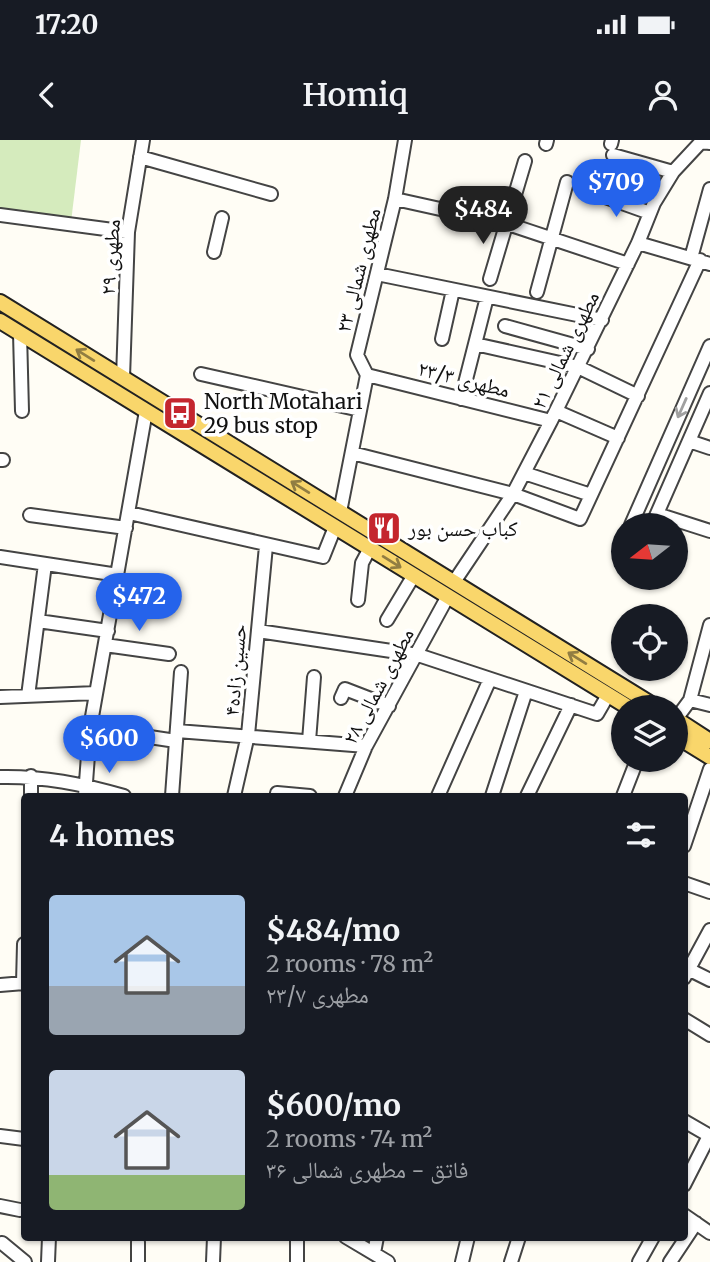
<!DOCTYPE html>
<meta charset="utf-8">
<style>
body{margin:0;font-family:Merriweather,"Noto Naskh Arabic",serif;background:#20242c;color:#f1f3f6;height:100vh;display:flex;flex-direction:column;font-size:26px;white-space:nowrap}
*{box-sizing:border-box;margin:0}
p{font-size:23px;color:#9ea1a6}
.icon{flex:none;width:38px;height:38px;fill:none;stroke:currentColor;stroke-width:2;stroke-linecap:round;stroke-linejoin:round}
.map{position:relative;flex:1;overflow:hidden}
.sheet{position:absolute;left:21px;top:653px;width:667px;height:448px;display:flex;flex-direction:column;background:#171b24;border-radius:7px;box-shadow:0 2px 5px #0004}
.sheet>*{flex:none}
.needle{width:46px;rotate:253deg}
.fabs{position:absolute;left:611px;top:373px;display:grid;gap:14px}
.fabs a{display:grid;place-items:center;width:77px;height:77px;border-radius:50%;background:#171b24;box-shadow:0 2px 5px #0004;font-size:35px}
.price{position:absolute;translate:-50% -60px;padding:0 16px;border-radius:24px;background:#2563eb;color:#fff;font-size:23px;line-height:46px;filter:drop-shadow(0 2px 4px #0008)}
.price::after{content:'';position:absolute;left:50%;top:42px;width:21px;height:16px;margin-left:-10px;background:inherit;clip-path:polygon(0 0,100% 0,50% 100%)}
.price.current{background:#222;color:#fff}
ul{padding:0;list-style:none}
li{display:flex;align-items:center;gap:21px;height:175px;padding:0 28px}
li span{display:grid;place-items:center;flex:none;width:196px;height:140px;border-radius:7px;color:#555}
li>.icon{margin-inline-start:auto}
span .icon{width:84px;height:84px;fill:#fffc;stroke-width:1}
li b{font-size:30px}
h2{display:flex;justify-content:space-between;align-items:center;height:84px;padding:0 28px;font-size:30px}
.status{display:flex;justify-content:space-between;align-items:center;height:49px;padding:0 35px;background:#171b24;direction:ltr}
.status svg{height:19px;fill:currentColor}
header{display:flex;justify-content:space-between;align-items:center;height:91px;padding:0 28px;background:#171b24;font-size:32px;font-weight:600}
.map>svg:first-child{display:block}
.green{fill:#d5ebbd}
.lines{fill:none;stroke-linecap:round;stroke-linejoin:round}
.minor-casing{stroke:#444;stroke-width:16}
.major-casing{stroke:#222;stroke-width:18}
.minor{stroke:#fff;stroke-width:12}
.major{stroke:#f9d66b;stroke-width:14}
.oneway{stroke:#917d42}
.oneway2{stroke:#a0a0a0}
.labels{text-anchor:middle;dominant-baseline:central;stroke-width:7;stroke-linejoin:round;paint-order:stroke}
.street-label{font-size:21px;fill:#111;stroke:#fff}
.poi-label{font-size:21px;fill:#111;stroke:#fff;text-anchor:start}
</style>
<div class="status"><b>17:20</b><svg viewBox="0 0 49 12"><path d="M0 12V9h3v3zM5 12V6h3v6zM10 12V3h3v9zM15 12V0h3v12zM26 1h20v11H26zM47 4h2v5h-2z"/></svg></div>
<header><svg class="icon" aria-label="back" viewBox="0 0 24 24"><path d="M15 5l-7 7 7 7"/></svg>Homiq<svg class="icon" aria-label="person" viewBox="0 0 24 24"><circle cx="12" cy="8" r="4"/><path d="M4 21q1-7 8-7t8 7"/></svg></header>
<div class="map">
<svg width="710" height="1122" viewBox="0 0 710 1122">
<rect width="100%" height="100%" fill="#fffdf5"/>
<path class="green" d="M0,0H81L71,82L0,70Z"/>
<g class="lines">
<g class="minor-casing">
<path id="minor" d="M546,4L547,0
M611,4L612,0
M613,15L673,32
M140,17L271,54
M594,53L650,73
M395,59L508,84L628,124
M0,75L128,92
M638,103L710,124
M214,112L222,78
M691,118L710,49
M377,134L602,180
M490,139L525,21
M537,152L567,42
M505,186L588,209
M20,193L22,271
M442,199L453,150
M475,204L578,227L638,256
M201,234L360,270
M367,235L551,281
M123,238L128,92L143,0
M461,259L487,157
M556,271L618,298
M689,301L710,308
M352,313L513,354L580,379L700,120
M0,320H3
M524,333L591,355
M340,372L367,235L357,215L395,59L405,0
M129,373L323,417L335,387
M657,374L710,391
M30,375L126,388
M631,385L710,206
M652,385L710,253
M0,417L118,435
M454,442L513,354L551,281L638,103L654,63L673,32L701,2L710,3
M358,460L362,423L370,408
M387,480L414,435
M38,481L108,491
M258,491L418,515L597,574L608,555
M105,505L169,514
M28,556L45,424
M0,557L96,553
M341,558L345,549L389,566
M690,560L710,565
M676,579L690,560L710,485
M90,588L176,601
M177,591L366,606
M309,601L314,537
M0,637C43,636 82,644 124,656
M277,653L310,656
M31,656V636
M85,656L90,588L146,271
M172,656L181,532
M234,656L248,595L266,406
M345,656L366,606L448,456
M438,656L490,539
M492,656L526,551
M527,656L571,565
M623,656L637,620
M684,706L710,629
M684,743L710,752
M688,829L710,840
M684,838L710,790
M23,844L24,804
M0,845L24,843
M684,879L710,895
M684,981L710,996
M0,996L24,999
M684,1045L709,996
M0,1066L20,1070
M684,1075L710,1093
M346,1097L388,1122
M2,1103L25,1122
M374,1113L377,1097
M48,1122L49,1097
M138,1122V1102
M213,1122L214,1097
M297,1122V1097
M462,1122L468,1097
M511,1122L519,1097
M639,1122L653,1097
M670,1122L696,1083"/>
</g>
<g class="major-casing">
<path id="major" d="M0,162L656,567
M0,181L628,567
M676,579L710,601
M676,596L710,617"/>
</g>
<use href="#minor" class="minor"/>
<use href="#major" class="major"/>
</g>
<defs><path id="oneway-shaft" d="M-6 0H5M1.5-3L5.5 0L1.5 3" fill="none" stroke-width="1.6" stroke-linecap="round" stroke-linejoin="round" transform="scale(1.75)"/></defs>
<g class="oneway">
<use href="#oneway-shaft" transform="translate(85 215) rotate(-148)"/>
<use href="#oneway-shaft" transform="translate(300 347) rotate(-148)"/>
<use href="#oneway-shaft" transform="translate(392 422) rotate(32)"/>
<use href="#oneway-shaft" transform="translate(577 518) rotate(-148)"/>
</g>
<use class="oneway2" href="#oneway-shaft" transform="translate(682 268) rotate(114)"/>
<defs>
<g id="bus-square" transform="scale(1.75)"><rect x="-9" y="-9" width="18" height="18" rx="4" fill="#c4262e" stroke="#fff"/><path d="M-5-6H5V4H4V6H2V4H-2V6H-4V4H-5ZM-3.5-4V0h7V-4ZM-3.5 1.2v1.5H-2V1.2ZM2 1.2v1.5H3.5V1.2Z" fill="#fff"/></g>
<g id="restaurant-square" transform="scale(1.75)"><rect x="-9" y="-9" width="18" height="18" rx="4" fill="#c4262e" stroke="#fff"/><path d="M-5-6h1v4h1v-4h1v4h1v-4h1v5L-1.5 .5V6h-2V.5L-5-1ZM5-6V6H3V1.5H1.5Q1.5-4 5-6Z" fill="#fff"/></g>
</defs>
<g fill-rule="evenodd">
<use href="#bus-square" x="180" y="273"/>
<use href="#restaurant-square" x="384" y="388"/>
</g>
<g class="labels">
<g class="street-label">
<text transform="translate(110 117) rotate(-86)">مطهری ۲۹</text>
<text transform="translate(358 130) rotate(-76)">مطهری شمالی ۲۳</text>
<text transform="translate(565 210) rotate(-64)">مطهری شمالی ۲۱</text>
<text transform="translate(464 239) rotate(14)">مطهری ۲۳/۳</text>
<text transform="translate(235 530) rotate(-85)">حسین زاده۴</text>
<text transform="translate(378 546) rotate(-62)">مطهری شمالی ۲۸</text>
</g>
<g class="poi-label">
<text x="204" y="261">North Motahari<tspan x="204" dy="24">29 bus stop</tspan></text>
<text x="408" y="388">كباب حسن بور</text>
</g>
</g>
</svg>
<div class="fabs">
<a><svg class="needle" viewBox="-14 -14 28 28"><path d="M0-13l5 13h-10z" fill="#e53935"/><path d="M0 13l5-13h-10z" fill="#9ea1a6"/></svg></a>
<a><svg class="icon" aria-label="locate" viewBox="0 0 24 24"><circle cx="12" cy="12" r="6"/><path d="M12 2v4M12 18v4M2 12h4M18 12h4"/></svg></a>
<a><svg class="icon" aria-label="layers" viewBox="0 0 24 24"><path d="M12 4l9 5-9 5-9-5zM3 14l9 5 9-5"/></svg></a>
</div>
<b class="price" style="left:616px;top:79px">$709</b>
<b class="price current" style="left:483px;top:106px">$484</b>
<b class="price" style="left:139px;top:493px">$472</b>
<b class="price" style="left:109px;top:635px">$600</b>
<section class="sheet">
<h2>4 homes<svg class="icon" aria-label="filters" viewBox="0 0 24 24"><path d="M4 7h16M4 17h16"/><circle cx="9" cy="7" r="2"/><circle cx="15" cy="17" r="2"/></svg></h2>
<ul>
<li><span style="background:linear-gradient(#a9c7e8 65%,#9aa5b1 0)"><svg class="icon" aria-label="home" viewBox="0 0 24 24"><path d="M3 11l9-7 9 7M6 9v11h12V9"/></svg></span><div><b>$484/mo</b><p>2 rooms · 78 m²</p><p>مطهری ۲۳/۷</p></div></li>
<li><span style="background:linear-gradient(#c9d6e8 75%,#8fb573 0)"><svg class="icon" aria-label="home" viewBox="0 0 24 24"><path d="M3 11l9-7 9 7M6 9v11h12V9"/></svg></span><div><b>$600/mo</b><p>2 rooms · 74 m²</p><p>فاتق - مطهری شمالی ۳۶</p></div></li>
</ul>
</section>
</div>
